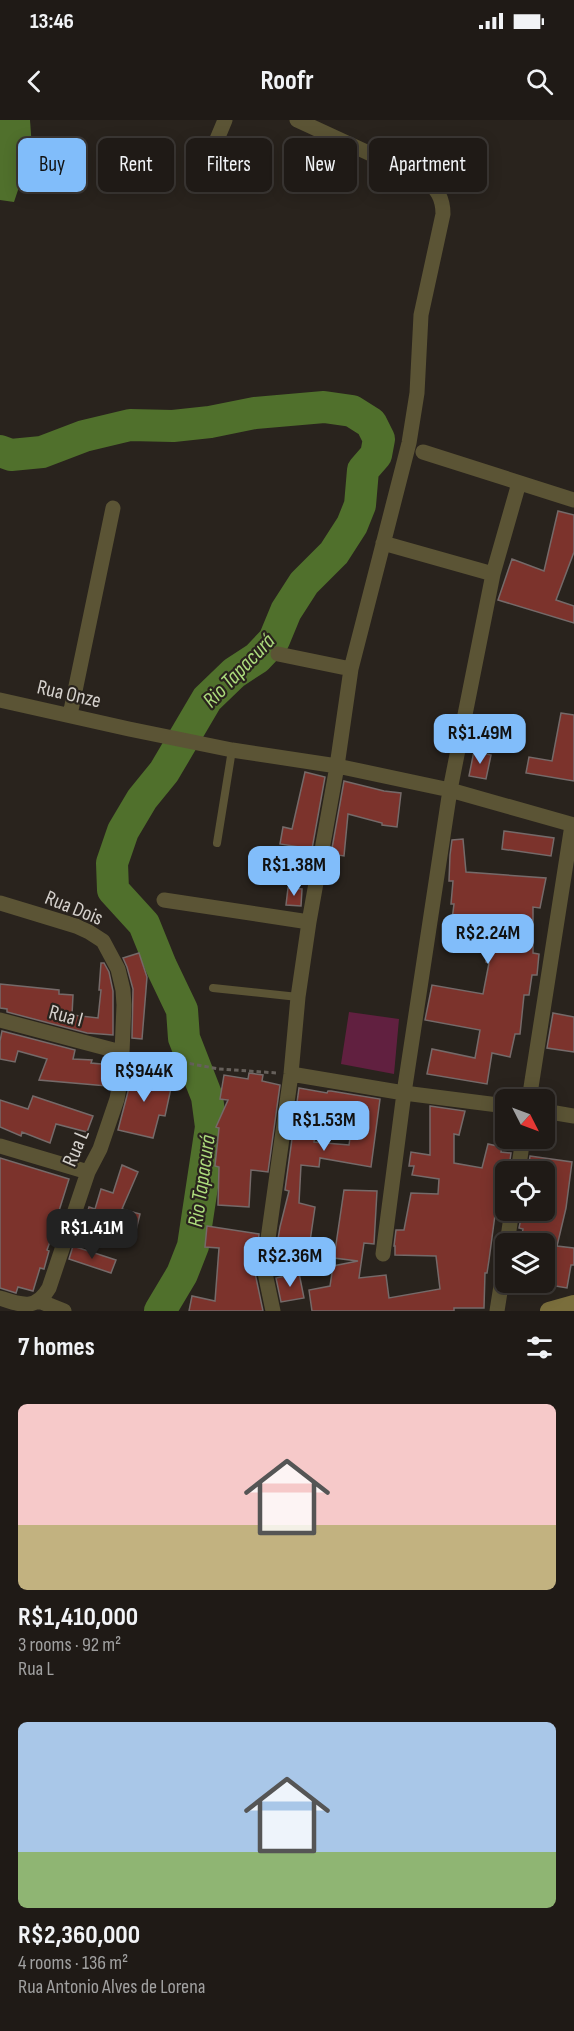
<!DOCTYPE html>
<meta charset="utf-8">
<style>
body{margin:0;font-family:"Sofia Sans Condensed",sans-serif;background:#27231f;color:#f1f3f6;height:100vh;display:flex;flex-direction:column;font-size:22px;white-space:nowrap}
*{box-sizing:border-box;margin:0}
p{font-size:20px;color:#a1a1a1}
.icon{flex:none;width:33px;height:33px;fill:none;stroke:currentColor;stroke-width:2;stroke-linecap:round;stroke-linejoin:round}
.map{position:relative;height:1191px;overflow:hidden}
.panel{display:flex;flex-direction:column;background:#1f1a16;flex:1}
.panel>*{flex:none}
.banner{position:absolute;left:18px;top:18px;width:538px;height:54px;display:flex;gap:12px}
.needle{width:39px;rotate:132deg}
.tools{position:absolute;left:495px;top:969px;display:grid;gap:12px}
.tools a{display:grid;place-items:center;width:60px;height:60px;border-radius:9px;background:#1f1a16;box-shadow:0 3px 15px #0003,0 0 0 2px #3c3835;font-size:30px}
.price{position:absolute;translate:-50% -51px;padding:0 14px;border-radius:12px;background:#81bdfa;color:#111;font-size:20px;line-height:39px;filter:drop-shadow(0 2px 3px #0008)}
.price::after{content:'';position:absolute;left:50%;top:36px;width:18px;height:14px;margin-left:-9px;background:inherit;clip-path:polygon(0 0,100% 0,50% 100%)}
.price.current{background:#222;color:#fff}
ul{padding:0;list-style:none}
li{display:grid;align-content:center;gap:12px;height:318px;padding:0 18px}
li span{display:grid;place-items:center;height:186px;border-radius:9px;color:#555}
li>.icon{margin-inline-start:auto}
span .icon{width:108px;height:108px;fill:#fffc;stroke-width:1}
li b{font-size:26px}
h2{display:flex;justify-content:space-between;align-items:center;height:72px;padding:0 18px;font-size:26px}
.chip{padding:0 21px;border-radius:9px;background:#1f1a16;box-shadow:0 3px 15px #0003,0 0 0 2px #3c3835;font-size:21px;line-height:54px}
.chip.current{background:#81bdfa;color:#111}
.status{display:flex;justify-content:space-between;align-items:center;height:42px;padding:0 30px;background:#1f1a16;direction:ltr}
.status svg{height:16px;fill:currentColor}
header{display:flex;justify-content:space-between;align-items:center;height:78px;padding:0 18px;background:#1f1a16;font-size:27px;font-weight:700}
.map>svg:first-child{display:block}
.green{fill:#612040}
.water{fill:#50702c}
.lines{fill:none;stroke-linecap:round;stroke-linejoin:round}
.river{stroke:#50702c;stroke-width:32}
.building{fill:#7c332c;stroke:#756a69;stroke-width:1.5;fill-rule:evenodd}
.path{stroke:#66605b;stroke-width:3;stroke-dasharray:4.5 3;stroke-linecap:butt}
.lane{stroke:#5b5435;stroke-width:8}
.street{stroke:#5b5435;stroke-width:15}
.secondary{stroke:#7a6e3c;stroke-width:18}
.labels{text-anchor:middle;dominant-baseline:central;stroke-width:4.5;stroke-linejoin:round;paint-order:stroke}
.street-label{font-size:21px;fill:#d5d1cd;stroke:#29231d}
.water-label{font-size:22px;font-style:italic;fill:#acdb7c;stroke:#29231d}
</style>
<div class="status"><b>13:46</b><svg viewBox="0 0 49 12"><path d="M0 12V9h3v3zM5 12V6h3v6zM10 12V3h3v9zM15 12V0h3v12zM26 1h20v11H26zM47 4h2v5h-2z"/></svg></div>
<header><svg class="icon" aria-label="back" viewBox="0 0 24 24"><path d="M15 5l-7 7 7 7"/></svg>Roofr<svg class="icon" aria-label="search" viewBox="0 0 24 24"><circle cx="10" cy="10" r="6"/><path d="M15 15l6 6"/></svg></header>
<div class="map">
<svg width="574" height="1191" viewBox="0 0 574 1191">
<rect width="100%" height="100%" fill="#29231d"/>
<path class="green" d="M349,892L399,899L394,954L341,944Z"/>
<path class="water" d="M0,0H30L32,28L14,82L0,80Z"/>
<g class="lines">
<path class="river" d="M0,331L11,335L42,332L84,316L130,305L173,306L210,302L255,293L324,287L352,291L371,303L379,319L376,335L363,350L360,385L352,405L334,433L304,463L286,491L274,520L257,538L234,553L207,579L164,652L142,679L123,711L112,743L113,770L144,804L161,846L182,890L184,918L207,977L211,1007L193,1126L182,1154L160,1191"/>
</g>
<path class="building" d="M558,391L574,395V432L556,480L574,486V503L498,480L512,439L544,451Z
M561,593L574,595V661L526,653L529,637L552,641Z
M474,631L491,635L486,659L469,656Z
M305,652L325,657L312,729L280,724L283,707L292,709Z
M344,661L384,671L401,673L397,707L382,705V703L348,694L344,736L331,734Z
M504,711L554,718L551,736L502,729Z
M463,719L466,752L546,758L540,788L533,787V833L539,834L537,855H532L529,875H524L520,914H515L510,937L492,933L487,964L427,954L432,929L475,938L480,910L425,900L432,865L483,874L489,843L486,842L488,826L449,823L454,784H451L453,761H449L450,735L452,720Z
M288,768L302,769L301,786L286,785Z
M139,833L147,857L142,919L132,918L133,869L127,847L123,838Z
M101,843H104L109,852L113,871V915L87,913L7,892V889L0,888V864L59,870V874L73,875L72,895L98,898L101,870H99Z
M553,893L574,897V932L547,928Z
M2,911L75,930L73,939L92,940L91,943L112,945L111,954L107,966L39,960L47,939L18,931L15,942L0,939V921Z
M135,945L159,950L156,965L171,968L165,996L159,995L153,1018L118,1010Z
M249,953L263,955L262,961L280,965L268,1052L251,1050L249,1087L218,1085L219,1047L215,1046L219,1008L216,1007L228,980L220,979L224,955L248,959Z
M299,968L327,973L328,971H331L380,979L371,1047L320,1038L319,1047L301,1045L299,1083L315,1087L308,1135L276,1131L280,1107L289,1071L285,1070ZM318,991L353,998L349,1025L314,1022Z
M33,976L93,996L87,1012L56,1004L50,1023L22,1012L21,1016L0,1007V980L28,989Z
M430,986L465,991L459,1015L454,1014V1043L482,1048L488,1024L502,1027L501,1032L511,1033L509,1047L504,1046L499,1065L489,1140L487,1153H485L484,1188H454V1191H312L309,1170L330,1166L333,1146L358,1141L334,1138L344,1070L377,1071L374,1124L364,1123L359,1158L386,1155L389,1178L440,1169L436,1136L395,1135V1126H394L396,1110H404L411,1073L438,1074L439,1059L412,1055L414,1046H409L411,1032L430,1035Z
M530,1036L572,1042L566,1088L557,1126L574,1128V1145H571L567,1168L544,1164V1124H520L523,1109L519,1108L522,1094L544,1099V1052L528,1050Z
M0,1038L69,1059L58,1094H60L47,1130L49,1131L44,1149L40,1148L33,1171L18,1167L16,1173L0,1168Z
M122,1045L138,1052L122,1089L140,1094L136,1110L104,1102L102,1105L85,1100L89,1087L95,1089L101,1069L113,1073Z
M207,1106L259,1114L255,1153L263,1191H189L192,1176L215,1181L219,1128L205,1127Z
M73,1126L116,1140L111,1153L69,1139Z
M299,1153L304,1178L281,1182L276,1158Z"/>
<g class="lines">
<path class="path" d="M138,934L219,949L277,953"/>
<path class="lane" d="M217,723L232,630
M213,868L298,877"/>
<path class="street" d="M205,48L225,0
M423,332L574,380
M383,423L493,454
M278,534L351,549
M0,580L129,609L232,630L337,646L450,670L574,705
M70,595L113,388
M164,780L309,802
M0,783L76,806L89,812L103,821L118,849L123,870L124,885L121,956L117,979L100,1029L88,1052L49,1168C36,1191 21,1185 0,1178
M0,900L121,932
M291,954L404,973L506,986
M529,980L572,705
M544,991L574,996
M0,1026L88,1052
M518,1052L523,1018
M507,1124L512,1090
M383,1134L404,973L450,670L493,454L519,363
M39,1181L64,1191
M273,1191L265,1153L267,1126L291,954L298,877L309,802L337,646L351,549L409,323L417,273L421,195L443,94C443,78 437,69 425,59L297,0
M497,1191L506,1134"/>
<path class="secondary" d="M549,1191L574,1184"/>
</g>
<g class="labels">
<g class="street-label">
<text transform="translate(69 574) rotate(13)">Rua Onze</text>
<text transform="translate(74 788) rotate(22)">Rua Dois</text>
<text transform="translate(66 896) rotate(15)">Rua I</text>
<text transform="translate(76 1028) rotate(-67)">Rua L</text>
</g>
<g class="water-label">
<text transform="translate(239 551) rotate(-46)">Rio Tapacurá</text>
<text transform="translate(202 1061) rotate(-82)">Rio Tapacurá</text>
</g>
</g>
</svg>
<div class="tools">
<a><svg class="needle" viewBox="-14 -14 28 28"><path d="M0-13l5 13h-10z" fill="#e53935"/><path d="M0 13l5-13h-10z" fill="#a1a1a1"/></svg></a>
<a><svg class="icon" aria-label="locate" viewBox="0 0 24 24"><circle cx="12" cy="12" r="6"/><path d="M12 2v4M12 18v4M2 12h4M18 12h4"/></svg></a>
<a><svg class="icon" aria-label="layers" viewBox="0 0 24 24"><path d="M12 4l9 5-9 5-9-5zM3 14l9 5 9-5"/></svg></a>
</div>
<b class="price" style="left:480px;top:645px">R$1.49M</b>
<b class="price" style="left:294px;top:777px">R$1.38M</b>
<b class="price" style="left:488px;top:845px">R$2.24M</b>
<b class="price" style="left:144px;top:983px">R$944K</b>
<b class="price" style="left:324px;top:1032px">R$1.53M</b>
<b class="price current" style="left:92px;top:1140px">R$1.41M</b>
<b class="price" style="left:290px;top:1168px">R$2.36M</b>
<div class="banner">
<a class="chip current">Buy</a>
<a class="chip">Rent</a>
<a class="chip">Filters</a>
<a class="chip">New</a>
<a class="chip">Apartment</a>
</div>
</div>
<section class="panel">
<h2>7 homes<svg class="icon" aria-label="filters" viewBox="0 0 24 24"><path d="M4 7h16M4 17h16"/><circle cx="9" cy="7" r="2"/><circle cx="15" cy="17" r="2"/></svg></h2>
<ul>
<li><span style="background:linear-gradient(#f6c9c9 65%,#c2b280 0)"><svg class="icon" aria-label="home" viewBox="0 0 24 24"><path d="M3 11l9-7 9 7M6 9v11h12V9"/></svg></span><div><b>R$1,410,000</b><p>3 rooms · 92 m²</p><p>Rua L</p></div></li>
<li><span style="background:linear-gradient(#a9c7e8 70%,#8fb573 0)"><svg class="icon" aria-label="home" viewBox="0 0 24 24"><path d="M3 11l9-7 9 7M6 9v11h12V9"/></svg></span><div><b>R$2,360,000</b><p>4 rooms · 136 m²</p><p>Rua Antonio Alves de Lorena</p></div></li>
</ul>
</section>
